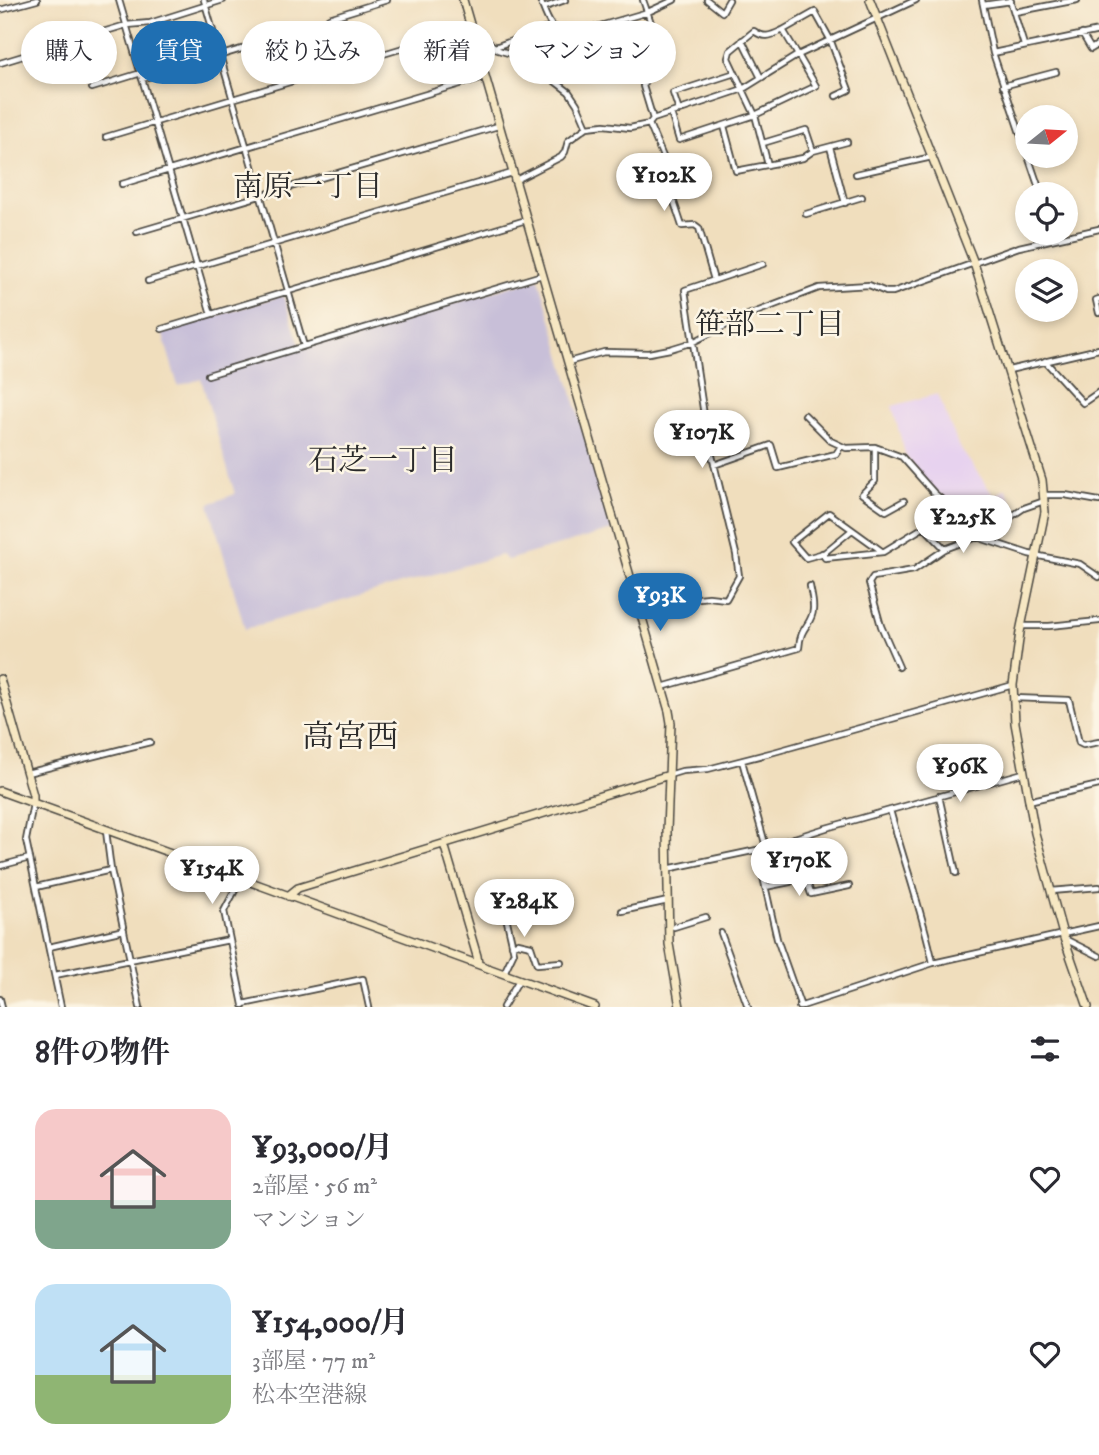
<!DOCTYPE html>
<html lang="ja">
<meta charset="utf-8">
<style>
body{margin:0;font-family:"IM FELL DW Pica","Noto Serif JP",serif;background:#f7f7f7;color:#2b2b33;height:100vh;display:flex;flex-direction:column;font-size:26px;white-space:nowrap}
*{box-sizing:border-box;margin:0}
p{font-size:23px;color:#7c7c81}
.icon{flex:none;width:38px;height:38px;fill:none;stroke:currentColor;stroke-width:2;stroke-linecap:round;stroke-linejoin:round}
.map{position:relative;height:1007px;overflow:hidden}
.drawer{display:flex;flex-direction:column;background:#fff;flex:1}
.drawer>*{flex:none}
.hud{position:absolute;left:21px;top:21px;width:700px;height:63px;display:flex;gap:14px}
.needle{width:46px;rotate:72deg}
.tools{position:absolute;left:1015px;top:105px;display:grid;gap:14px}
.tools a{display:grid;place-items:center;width:63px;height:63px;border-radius:50%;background:#fff;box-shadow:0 4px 10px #0003;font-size:35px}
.price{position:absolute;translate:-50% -60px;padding:0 16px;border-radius:24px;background:#fff;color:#222;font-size:23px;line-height:46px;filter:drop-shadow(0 2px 4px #0008)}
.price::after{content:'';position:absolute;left:50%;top:42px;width:21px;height:16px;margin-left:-10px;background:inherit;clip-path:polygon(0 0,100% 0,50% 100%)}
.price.current{background:#1f6fb2;color:#fff}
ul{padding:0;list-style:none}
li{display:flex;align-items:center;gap:21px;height:175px;padding:0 35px}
li span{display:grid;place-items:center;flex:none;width:196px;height:140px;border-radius:21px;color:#555}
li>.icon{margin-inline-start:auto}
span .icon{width:84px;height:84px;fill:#fffc;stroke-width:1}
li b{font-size:30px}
h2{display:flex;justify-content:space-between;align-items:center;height:84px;padding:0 35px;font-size:30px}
.chip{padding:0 24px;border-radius:32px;background:#fff;box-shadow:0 4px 10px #0003;font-size:24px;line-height:63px}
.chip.current{background:#1f6fb2;color:#fff}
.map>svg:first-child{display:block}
.built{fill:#e7d2ef}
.industrial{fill:#c8bfd8}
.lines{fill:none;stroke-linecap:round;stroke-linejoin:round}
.street-casing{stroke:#494641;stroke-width:8}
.secondary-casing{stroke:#494641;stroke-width:10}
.street{stroke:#fff;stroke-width:4.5}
.secondary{stroke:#f7e8c3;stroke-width:7}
.labels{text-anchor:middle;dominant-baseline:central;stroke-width:5;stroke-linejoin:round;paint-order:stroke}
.neighbourhood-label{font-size:30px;fill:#2b2b2b;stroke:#fcf5e5}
.quarter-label{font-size:32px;fill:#2b2b2b;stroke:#fcf5e5}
</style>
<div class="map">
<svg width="1099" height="1007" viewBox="0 0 1099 1007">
<rect width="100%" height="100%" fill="#fcf5e5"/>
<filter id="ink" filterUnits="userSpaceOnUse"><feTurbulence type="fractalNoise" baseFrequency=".0143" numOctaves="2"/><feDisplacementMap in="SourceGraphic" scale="14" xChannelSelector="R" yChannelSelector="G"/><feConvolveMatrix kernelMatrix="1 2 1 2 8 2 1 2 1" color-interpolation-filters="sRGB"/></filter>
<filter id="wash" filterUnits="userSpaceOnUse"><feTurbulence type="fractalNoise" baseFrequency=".00686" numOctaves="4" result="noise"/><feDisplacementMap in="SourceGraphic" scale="28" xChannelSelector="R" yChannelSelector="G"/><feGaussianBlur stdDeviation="1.57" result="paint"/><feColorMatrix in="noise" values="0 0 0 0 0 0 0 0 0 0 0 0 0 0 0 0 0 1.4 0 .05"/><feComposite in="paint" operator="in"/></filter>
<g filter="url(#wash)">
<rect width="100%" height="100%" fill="#f0debd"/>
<path class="built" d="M938,394L958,445L994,496L1006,489L1013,504L1014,510L980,533L967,518L926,482L906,457L892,406Z"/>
<path class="industrial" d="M539,278L612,530L507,560L501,555L245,629L209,504L235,494L201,379L178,386L162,332L283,295L301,348Z"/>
</g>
<g filter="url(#ink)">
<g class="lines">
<g class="street-casing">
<path id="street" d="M119,0L211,314
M204,0L304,346
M540,0C547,17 549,31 569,35L648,12L674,0
M643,0L656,37L643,86L653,119L649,124L667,166L671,193L682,226L695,225L699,228L714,280
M707,0L722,12L729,0
M982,0L993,53L1027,154
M1010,0L1024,45
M983,5L1011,1
M543,8L565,0
M0,10L37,0
M1015,12L1077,0
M329,18L387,0
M471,31L478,33L498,50L522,57L531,63L569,92L577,104L587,127
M1082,34L1091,49L1099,44
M742,40L761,78
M495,47L550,27
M993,53L1099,31
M0,63L126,25L150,23L223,0
M142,79L328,23
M1003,86L1056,72
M92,88L141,73
M836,96L849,90L830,39L815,12L783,30L798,55L916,0
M679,111L673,93L735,73
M653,119L743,89L798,55L816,86L755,115L679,140L671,113
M724,126L736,171L803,158L813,151
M106,137L470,28
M763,143L806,130L813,151L847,142
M830,147L845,203
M1028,156L1041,194
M768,165L755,115L728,58L730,51L754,31C765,39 770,36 783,30
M856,174L932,157
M514,181L561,157L565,152L568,141L587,127L604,125L630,128L649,124
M122,184L484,77
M806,214L862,197
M137,232L498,126
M148,281L512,173
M1099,313L1096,300L1099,299
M162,329L526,220
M1045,361L1083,403L1099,392
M568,362L604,352L649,353L670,349L693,342L743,317L819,288L869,285L886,292H893L1019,247L1099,229
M1009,370L1099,349
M208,375L542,275
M805,415L831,441L846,448L875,447L902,457L934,493L966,520L977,537L1029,554L1080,564L1099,577
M875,447V481L862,494L886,511L904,501
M714,465L771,445L778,468L836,454L841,446
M1045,495H1065L1099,501
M852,530L824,553L806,558L792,542L829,513L883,552L924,527L945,549
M822,553L825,558L883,552
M638,604L709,597L726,599L739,576L736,554L707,435L685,290L763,264
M1022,626H1049L1099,621
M899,667L881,626L869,583L873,577L914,570L945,549L985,534L1024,508L1044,501
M662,687L799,648C800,626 812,625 813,610C814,602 811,593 810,586
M1014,698L1069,700L1079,743L1083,745L1099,742
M742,761L766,847
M27,773L150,742
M669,775L682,771L708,769L774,752L1013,685
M939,796L956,873
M1028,801L1099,785
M33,804L26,840L61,1007
M890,810C904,862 922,911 933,963
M106,831L111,870L140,1007
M793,838L811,894L849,886
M757,850L777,939L801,1007
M0,866L30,858
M667,869L757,850L826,828L1023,773
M241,879L224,911L243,1005
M36,887L111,870
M765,887L790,882
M1051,891L1099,887
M502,899L514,952L504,973
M622,911L668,901
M674,927L706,917
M721,933L748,1007
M1065,939L1099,956
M512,945L518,943L531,946L537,964L561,962
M49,947L124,930
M55,975L229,940
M0,999L2,1007
M243,1004L363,979L369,1007
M503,1007L519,980
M799,1007L933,963L1099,926"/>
</g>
<g class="secondary-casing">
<path id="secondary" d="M463,0L669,711L671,723L667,831L669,944L680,1007
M870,0L974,263L1042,480L1045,512L1020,632L1013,685L1015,723L1035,833L1064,938L1088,1007
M0,679L33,795V804
M0,791L595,1007
M444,844L477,956L478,964
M288,896L298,888L669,775"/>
</g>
<use href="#street" class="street"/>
<use href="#secondary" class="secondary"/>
</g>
</g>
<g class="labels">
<g class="neighbourhood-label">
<text x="308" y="187">南原一丁目</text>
<text x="770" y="325">笹部二丁目</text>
<text x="383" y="461">石芝一丁目</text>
</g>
<g class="quarter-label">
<text x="350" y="738">高宮西</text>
</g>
</g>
</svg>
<div class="tools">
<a><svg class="needle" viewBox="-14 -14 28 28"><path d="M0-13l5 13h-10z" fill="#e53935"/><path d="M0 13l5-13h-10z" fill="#7c7c81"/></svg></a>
<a><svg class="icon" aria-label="locate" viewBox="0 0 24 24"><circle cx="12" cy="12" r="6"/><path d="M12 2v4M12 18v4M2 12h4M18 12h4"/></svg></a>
<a><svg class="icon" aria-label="layers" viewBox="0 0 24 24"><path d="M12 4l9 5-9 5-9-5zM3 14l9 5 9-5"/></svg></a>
</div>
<b class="price" style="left:664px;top:213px">¥102K</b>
<b class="price" style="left:702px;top:470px">¥107K</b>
<b class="price" style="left:963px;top:555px">¥225K</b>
<b class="price current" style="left:660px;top:633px">¥93K</b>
<b class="price" style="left:960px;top:804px">¥96K</b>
<b class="price" style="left:799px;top:898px">¥170K</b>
<b class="price" style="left:212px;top:906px">¥154K</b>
<b class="price" style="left:524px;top:939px">¥284K</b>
<div class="hud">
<a class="chip">購入</a>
<a class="chip current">賃貸</a>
<a class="chip">絞り込み</a>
<a class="chip">新着</a>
<a class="chip">マンション</a>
</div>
</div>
<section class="drawer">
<h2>8件の物件<svg class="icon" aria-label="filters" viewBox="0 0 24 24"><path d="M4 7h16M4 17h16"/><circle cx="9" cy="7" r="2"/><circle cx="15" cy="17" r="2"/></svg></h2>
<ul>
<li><span style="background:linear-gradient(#f6c9c9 65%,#7fa58c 0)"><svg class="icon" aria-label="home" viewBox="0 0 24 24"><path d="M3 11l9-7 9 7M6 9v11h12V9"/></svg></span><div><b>¥93,000/月</b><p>2部屋 · 56 m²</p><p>マンション</p></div><svg class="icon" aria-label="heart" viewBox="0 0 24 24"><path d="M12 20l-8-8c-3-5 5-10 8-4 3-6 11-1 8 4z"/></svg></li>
<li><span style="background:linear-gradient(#bfe0f5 65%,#8fb573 0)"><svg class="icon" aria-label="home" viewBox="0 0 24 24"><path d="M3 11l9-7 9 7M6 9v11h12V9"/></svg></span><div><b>¥154,000/月</b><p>3部屋 · 77 m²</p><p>松本空港線</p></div><svg class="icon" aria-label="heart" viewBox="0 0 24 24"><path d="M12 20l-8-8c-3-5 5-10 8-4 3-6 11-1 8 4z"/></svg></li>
</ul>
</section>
